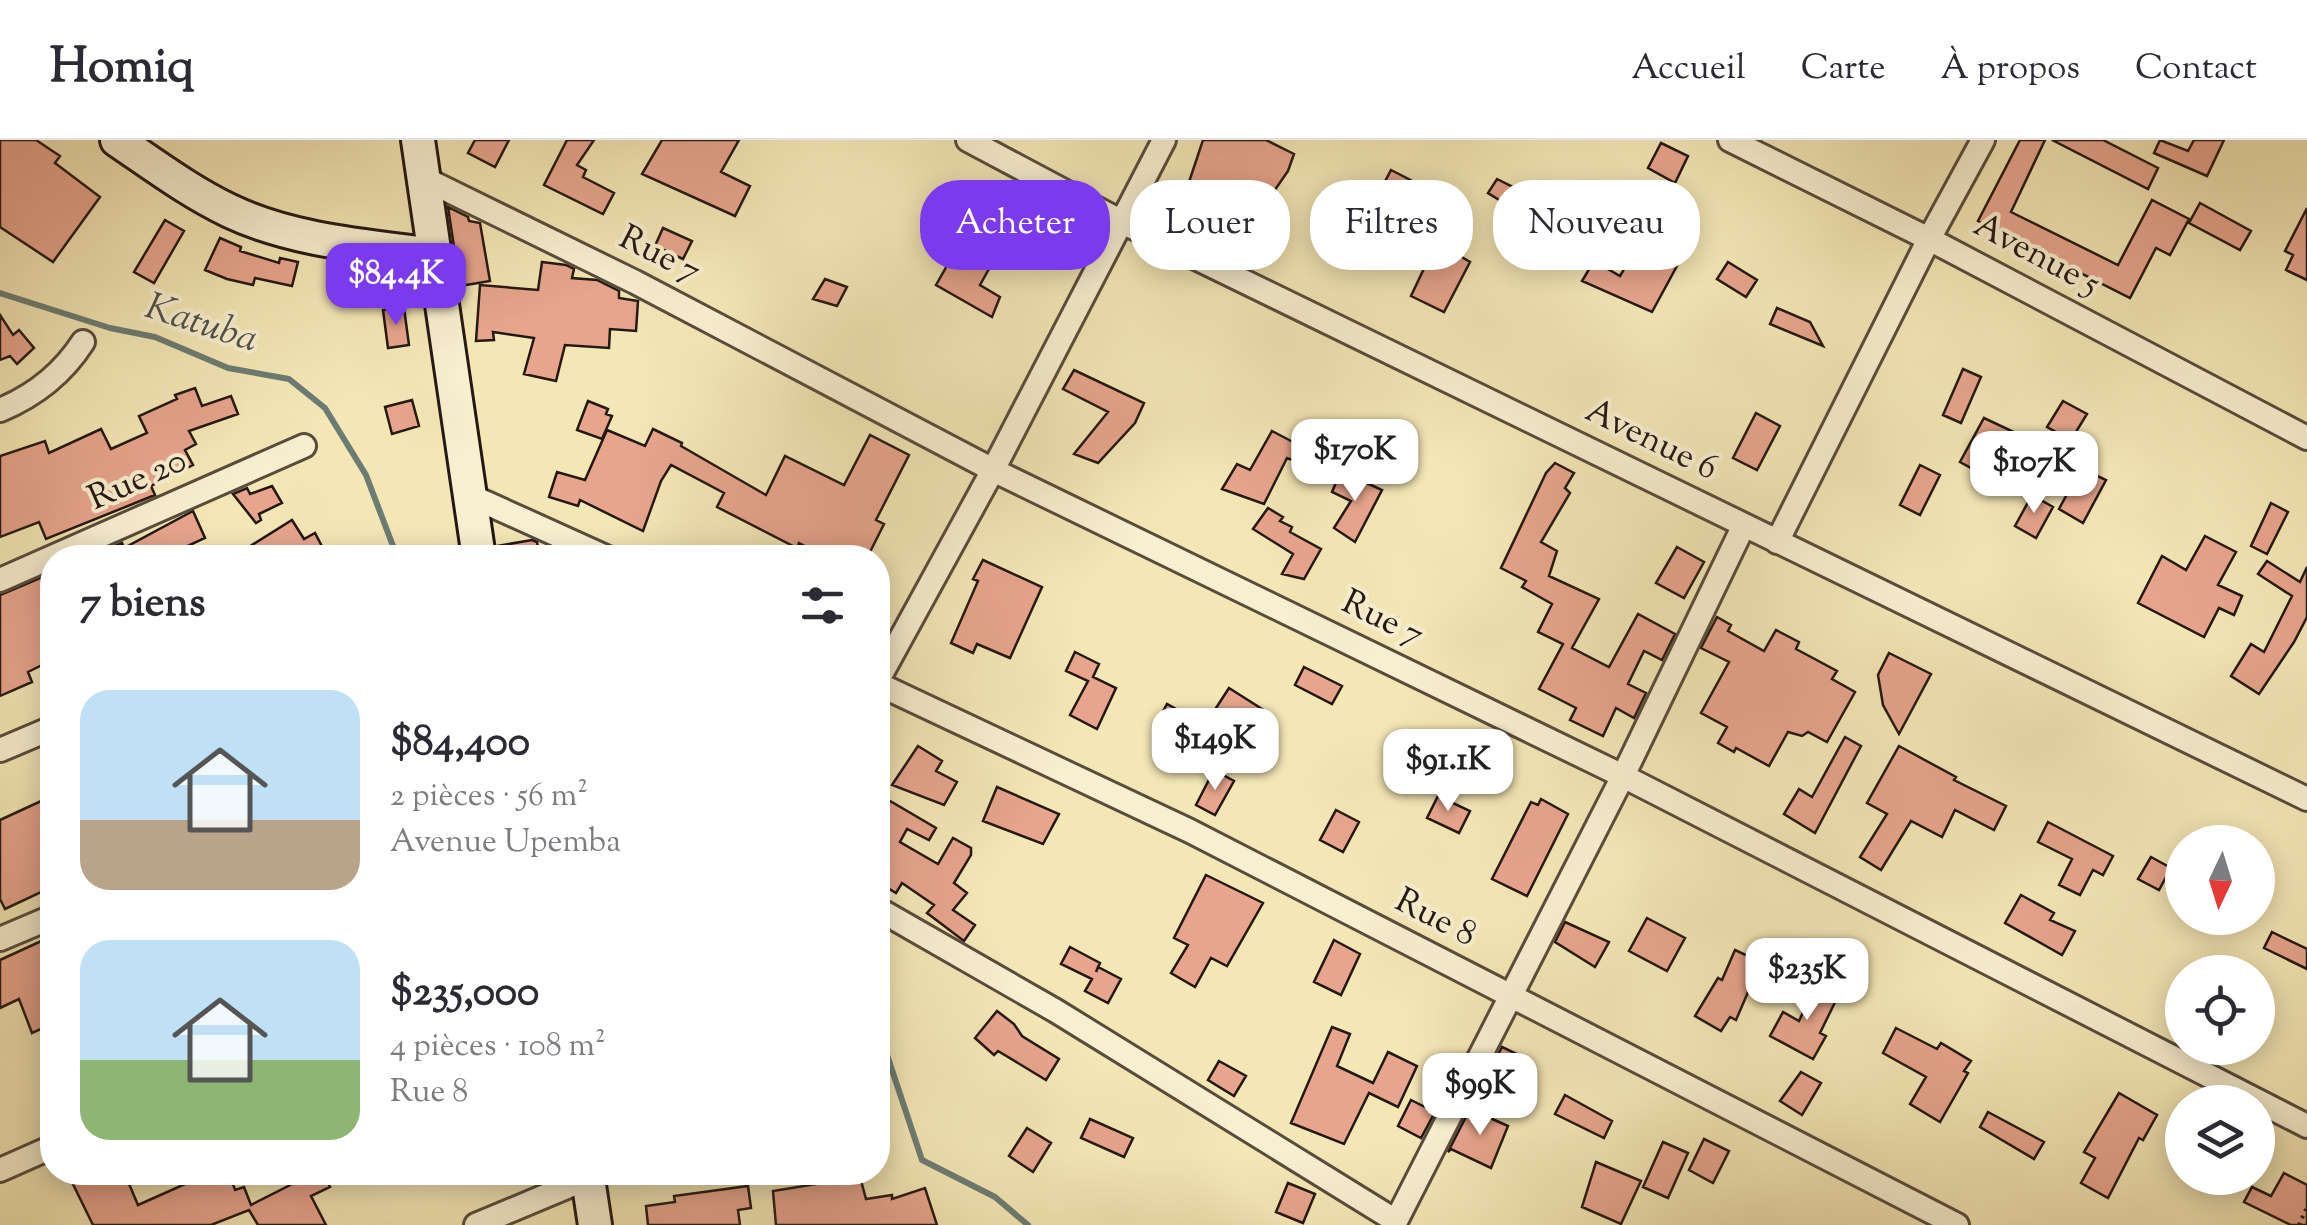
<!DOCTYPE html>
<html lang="fr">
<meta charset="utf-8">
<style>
body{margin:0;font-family:"Sorts Mill Goudy",serif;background:#f7f7f7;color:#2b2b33;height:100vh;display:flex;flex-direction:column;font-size:38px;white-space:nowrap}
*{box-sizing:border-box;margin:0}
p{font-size:32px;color:#7c7c81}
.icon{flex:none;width:55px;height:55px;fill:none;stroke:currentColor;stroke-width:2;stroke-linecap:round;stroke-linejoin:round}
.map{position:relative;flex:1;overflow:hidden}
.side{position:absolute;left:40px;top:405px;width:850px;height:640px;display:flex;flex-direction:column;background:#fff;border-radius:40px;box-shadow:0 5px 25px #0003}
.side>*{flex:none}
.top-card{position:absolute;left:920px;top:40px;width:950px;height:90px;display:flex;gap:20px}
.needle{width:65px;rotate:184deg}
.buttons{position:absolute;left:2165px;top:685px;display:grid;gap:20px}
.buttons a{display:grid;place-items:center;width:110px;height:110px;border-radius:50%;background:#fff;box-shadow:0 5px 25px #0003;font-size:50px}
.price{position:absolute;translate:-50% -85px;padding:0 22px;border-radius:20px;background:#fff;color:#222;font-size:32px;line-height:65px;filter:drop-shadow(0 2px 5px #0008)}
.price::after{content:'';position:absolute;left:50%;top:60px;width:30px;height:22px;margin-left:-15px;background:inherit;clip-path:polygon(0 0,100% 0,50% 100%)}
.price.current{background:#7c3aed;color:#fff}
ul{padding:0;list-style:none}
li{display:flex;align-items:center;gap:30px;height:250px;padding:0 40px}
li span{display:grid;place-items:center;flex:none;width:280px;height:200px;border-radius:30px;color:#555}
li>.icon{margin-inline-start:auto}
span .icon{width:120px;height:120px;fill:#fffc;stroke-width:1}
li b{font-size:42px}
h2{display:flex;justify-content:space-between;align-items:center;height:120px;padding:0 40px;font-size:42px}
.chip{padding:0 35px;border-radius:40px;background:#fff;box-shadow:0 5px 25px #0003;font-size:35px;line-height:90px}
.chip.current{background:#7c3aed;color:#fff}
header{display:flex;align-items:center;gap:60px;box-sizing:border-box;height:140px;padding:0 50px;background:#fff;border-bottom:2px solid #e1e1e2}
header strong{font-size:48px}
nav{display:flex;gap:55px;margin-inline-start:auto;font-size:35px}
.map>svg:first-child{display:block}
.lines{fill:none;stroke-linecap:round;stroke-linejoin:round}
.stream{stroke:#6c7c73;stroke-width:6}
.building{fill:#e7a58d;stroke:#241813;stroke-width:2.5}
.street-casing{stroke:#584c3c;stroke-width:28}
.secondary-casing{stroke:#241813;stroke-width:38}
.path{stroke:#241813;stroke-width:4;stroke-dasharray:2.5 5;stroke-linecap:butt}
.street{stroke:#f8efd0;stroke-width:22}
.secondary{stroke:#f8efd0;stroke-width:32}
.labels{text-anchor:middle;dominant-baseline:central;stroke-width:8;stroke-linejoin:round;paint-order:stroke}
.street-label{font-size:35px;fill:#241813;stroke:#f8efd0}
.water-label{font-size:38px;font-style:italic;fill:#4e524b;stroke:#f8efd0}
</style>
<header>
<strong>Homiq</strong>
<nav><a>Accueil</a><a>Carte</a><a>À propos</a><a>Contact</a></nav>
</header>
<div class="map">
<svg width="2307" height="1085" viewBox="0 0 2307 1085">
<rect width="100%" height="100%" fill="#f4e7b6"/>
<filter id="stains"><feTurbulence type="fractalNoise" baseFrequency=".002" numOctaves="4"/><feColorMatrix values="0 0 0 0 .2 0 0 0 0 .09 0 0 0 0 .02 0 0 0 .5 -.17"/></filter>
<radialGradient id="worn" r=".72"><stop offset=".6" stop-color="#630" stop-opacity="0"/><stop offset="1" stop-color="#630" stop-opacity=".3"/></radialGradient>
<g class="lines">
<path class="stream" d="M0,153L110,188L155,197L228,228L289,239L325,268L366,335L393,406L409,418
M878,911L887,915L922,1020L995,1057L1028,1085"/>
</g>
<path class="building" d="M0,0H36L60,16L55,23L100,57L53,122L0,87Z
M475,0H509L495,27L468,13Z
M567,0H594L577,25L586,30L583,37L614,53L603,74L544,45Z
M662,0H739L721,32L750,46L735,76L642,34Z
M1203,0H1266L1294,14L1288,31L1270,57L1257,43L1249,59L1217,51L1214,57L1187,48Z
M2020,0H2045L2011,72L2118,125L2152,60L2189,79L2170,115L2156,108L2130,158L1978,81Z
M2052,0H2103L2158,28L2148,49Z
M2160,0L2188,11L2194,0H2224L2207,36L2154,13Z
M1661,3L1688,16L1675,43L1648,28Z
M1391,30L1426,48L1416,66L1380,51Z
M1497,39L1529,55L1526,58L1607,100L1600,114L1560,94L1547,119L1518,108L1533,81L1488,53Z
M2200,63L2251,91L2240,110L2189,83Z
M448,67L468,77L469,81L480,83L490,141L460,146Z
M2307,68V140L2286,130L2293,115L2285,111Z
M1398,73L1419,81L1415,89L1470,122L1444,172L1411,156L1428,120L1384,99Z
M165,80L184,91L154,143L134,132Z
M663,88L692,101L683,119L655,106Z
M220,98L241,107L240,111L279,123L280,118L298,122L292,146L255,138L253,145L227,139L205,130Z
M1639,104L1678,124L1652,172L1582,141L1594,121L1620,136Z
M956,110L990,127L980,145L1000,157L992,177L936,145Z
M542,122L566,125L574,129L572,138L597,140L619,151V158L638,161L636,191L610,189L609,208L565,205L556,241L524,234L534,198L493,192L494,200L476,201L480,145L538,150Z
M1728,122L1757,140L1746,157L1717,139Z
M825,139L847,147L837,166L813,159Z
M404,168L409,205L388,208L383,170Z
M1777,168L1810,182L1823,206L1770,184Z
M0,175L13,195L19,190L34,208L17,224L10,216L0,220Z
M1963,229L1981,237L1961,283L1943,275Z
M1074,230L1144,263L1135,283L1098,323L1074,314L1108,272L1063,249Z
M195,248L202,266L231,256L238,274L189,291L196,304L185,310L193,325L151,346L155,355L46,399L39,382L0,397V316L45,301L49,313L101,289L111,309L147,293L139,276L177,259L175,255Z
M412,260L419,286L392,294L385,267Z
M588,261L608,269L606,274L612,276L602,299L577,290Z
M2063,261L2087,274L2071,300L2047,287Z
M1756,273L1780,286L1757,330L1733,318Z
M1984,278L2039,304L2029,326L2010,317L1997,342L1960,322Z
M653,289L682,303L681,306L766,355L785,316L844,345L870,295L909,315L876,380L884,384L867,418H827L799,403L797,408L717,367L724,353L671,325L661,341L643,391L580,360L578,366L549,357L557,332L585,340L607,290L645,306Z
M1272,291L1331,322L1326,332L1287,318L1264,364L1222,349L1237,324L1250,330Z
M1555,323L1574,333L1565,348L1570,353L1541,402L1557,411L1549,436L1599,459L1572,508L1609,527L1638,474L1675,494L1662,520L1644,511L1628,544L1646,553L1634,578L1616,568L1603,596L1570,580L1576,568L1539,549L1563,504L1538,492L1552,464L1522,447L1526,441L1501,428L1546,333Z
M1920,325L1940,335L1920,375L1900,365Z
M2081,328L2106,340L2083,383L2059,369Z
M1341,331L1382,350L1355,402L1334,388L1351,361L1332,352Z
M272,346L282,363L259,374L261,380L256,383L233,354L247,348L250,354Z
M2032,355L2053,367L2036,398L2015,386Z
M2271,363L2288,372L2267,414L2251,406Z
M1268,368L1283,377L1280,381L1292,387L1290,392L1321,409L1304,439L1282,434L1293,414L1253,389Z
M193,371L205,398L162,418H105L103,411L122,403L124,408Z
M292,380L304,399L315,393L328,418H231Z
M2205,396L2236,412L2218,445L2242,456L2234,475L2219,468L2204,497L2138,463L2162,416L2186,430Z
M532,400L537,402L540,418H499L497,406Z
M1677,407L1704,422L1684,458L1656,443Z
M983,420L1042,447L1010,518L977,504L973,513L951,503L978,441L973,439Z
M2267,421L2300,442L2307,427V477L2294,502L2259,554L2231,536L2251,504L2264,512L2292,456L2258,434Z
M52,433V520L28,532L32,542L0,556V455Z
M1717,477L1731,485L1728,491L1764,511L1776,490L1799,502L1796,509L1837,531L1832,539L1855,552L1827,602L1808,592L1802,596L1788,592L1769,626L1736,608L1734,612L1718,603L1727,587L1701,573L1729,522L1701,508Z
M1075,512L1099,524L1093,537L1116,548L1097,589L1070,575L1088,541L1066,531Z
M1889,513L1931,534L1899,594L1883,565L1878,535Z
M1304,527L1342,546L1332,564L1295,545Z
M1229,548L1270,574L1257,593L1235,579L1212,620L1154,588L1167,564L1205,585Z
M1845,597L1861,606L1815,693L1784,674L1799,649L1812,657Z
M918,606L942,621L936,631L957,642L944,665L892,645Z
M1899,606L1956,637L1954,640L2006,666L1994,690L1955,670L1942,697L1911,681L1881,730L1860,717L1887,674L1867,663Z
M1214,630L1234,641L1215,675L1196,665Z
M997,647L1059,674L1043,704L983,681Z
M52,656V747L5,769L0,759V680Z
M1438,656L1470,671L1459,693L1427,678Z
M885,658L936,688L929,700L907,689L900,702L938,724L953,698L971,708V715L954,743L967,753L953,770L975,785L964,801L927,773L934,765L902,743L896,753L878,742V699L888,679L878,673Z
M1541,659L1568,674L1527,756L1492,739L1531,662L1538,665Z
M1336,670L1359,682L1343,712L1320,700Z
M2048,682L2113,716L2103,735L2093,730L2080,755L2059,745L2072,719L2038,702Z
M2151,717L2171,728L2159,750L2138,739Z
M1206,735L1263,763L1227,826L1211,818L1195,847L1171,833L1188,805L1174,798Z
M2021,755L2054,773L2050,780L2075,791L2062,815L2005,783Z
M1647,778L1685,798L1667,831L1629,811Z
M1565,782L1609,802L1595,827L1555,802Z
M2272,792L2307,809V829L2264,808Z
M48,798L52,806V884L32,893L19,859L0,868V820Z
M1334,800L1360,814L1341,855L1314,842Z
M1070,807L1100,823L1096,832L1098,827L1121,839L1108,863L1085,851L1092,839L1061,824Z
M1735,810L1761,822L1736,880L1730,877L1721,891L1695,876L1718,838L1722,840Z
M1816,844L1839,854L1820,893L1826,896L1813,919L1770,896L1783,872L1799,881Z
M997,871L1014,884L1022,896L1059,919L1046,940L998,911L994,915L975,898Z
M1332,887L1350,894L1337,926L1373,943L1388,912L1417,926L1398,967L1369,953L1344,1004L1291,983Z
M1896,888L1937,909L1941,903L1971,921L1964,931L1968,933L1940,982L1910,964L1926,937L1883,913Z
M1502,907L1521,916L1504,949L1485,940Z
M1219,921L1246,936L1234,956L1208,940Z
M1801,932L1821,943L1802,975L1780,961Z
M2119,953L2157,975L2143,1000L2139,998L2108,1058L2081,1043L2095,1018L2084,1012Z
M1565,955L1612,981L1604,998L1555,974Z
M1411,960L1435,972L1421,998L1398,986Z
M1470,969L1508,986L1491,1028L1451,1009L1448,1012Z
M1988,972L2044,1002L2034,1019L1980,987Z
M1090,979L1133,998L1124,1017L1081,998Z
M1027,988L1051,1003L1033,1032L1009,1016Z
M1704,999L1729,1011L1713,1043L1689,1030Z
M1663,1002L1688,1013L1668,1058L1643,1047Z
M1596,1022L1641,1041L1621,1084L1582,1067Z
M67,1032H124L138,1065L212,1032H229L235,1050L244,1047L251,1065L302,1039L299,1032H322L330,1047L311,1056L326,1085H258L249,1070L211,1085H93Z
M859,1033L866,1059L892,1055V1059L925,1048L937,1085H776L773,1051L816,1044Z
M2284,1033L2307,1045V1085H2291L2244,1062L2252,1047L2271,1056Z
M1288,1043L1315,1054L1303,1083L1276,1072Z
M748,1046L751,1068L738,1070L740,1085H648L646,1066L675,1062L674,1056Z"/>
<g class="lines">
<g class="street-casing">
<path id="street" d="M968,0L1124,83L2307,659
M1730,0L1929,99L2307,298
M425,39L635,142L993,330L1623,636L2307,986
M0,270C34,256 63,233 83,202
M471,356L608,418
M1777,402L1929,99L1983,0
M0,440L304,306
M878,540L993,330L1164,0
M878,544L1190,691L1957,1085
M0,610L52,588
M878,769L1056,871L1396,1081
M0,799L52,777
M0,1030L52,1007
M476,1085L588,1038
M1394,1085L1623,636L1744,385"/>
</g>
<g class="secondary-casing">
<path id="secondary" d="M117,0C154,25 190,52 230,71C293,101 367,106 435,115
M418,0L479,418
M587,1032L595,1085"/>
</g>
<path class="path" d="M2299,1085L2307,1067"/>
<use href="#street" class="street"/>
<use href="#secondary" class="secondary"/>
</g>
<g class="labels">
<g class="street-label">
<text transform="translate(659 116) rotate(27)">Rue 7</text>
<text transform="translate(2036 116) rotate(28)">Avenue 5</text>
<text transform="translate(1651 301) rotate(26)">Avenue 6</text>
<text transform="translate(138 341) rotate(-24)">Rue 20</text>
<text transform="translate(1382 480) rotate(26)">Rue 7</text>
<text transform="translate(1435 779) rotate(27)">Rue 8</text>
</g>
<g class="water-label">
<text transform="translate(201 185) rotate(18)">Katuba</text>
</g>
</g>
<rect width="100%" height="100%" filter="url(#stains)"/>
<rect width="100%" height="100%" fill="url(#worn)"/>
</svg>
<div class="buttons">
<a><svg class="needle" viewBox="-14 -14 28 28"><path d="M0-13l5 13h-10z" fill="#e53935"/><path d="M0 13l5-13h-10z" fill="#7c7c81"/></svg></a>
<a><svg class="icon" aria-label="locate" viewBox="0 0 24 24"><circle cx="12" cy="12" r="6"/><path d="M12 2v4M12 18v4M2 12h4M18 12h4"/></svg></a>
<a><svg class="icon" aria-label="layers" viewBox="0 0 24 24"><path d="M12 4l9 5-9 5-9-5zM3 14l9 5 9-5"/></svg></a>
</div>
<b class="price current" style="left:396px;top:188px">$84.4K</b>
<b class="price" style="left:1355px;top:364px">$170K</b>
<b class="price" style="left:2034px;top:376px">$107K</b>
<b class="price" style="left:1215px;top:653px">$149K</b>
<b class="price" style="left:1448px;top:674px">$91.1K</b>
<b class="price" style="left:1807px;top:883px">$235K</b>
<b class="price" style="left:1480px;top:998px">$99K</b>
<div class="top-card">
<a class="chip current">Acheter</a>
<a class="chip">Louer</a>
<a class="chip">Filtres</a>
<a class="chip">Nouveau</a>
</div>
<section class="side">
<h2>7 biens<svg class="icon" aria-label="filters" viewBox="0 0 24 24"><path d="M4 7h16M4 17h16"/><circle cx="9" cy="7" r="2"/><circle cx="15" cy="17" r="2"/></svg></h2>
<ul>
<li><span style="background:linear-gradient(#bfe0f5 65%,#b9a48a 0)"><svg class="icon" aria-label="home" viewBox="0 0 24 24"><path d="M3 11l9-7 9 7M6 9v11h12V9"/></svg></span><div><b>$84,400</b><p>2 pièces · 56 m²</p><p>Avenue Upemba</p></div></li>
<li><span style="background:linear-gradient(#bfe0f5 60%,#8fb573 0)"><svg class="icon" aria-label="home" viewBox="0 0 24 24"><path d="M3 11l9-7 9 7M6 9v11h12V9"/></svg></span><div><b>$235,000</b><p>4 pièces · 108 m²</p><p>Rue 8</p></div></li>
</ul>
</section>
</div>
